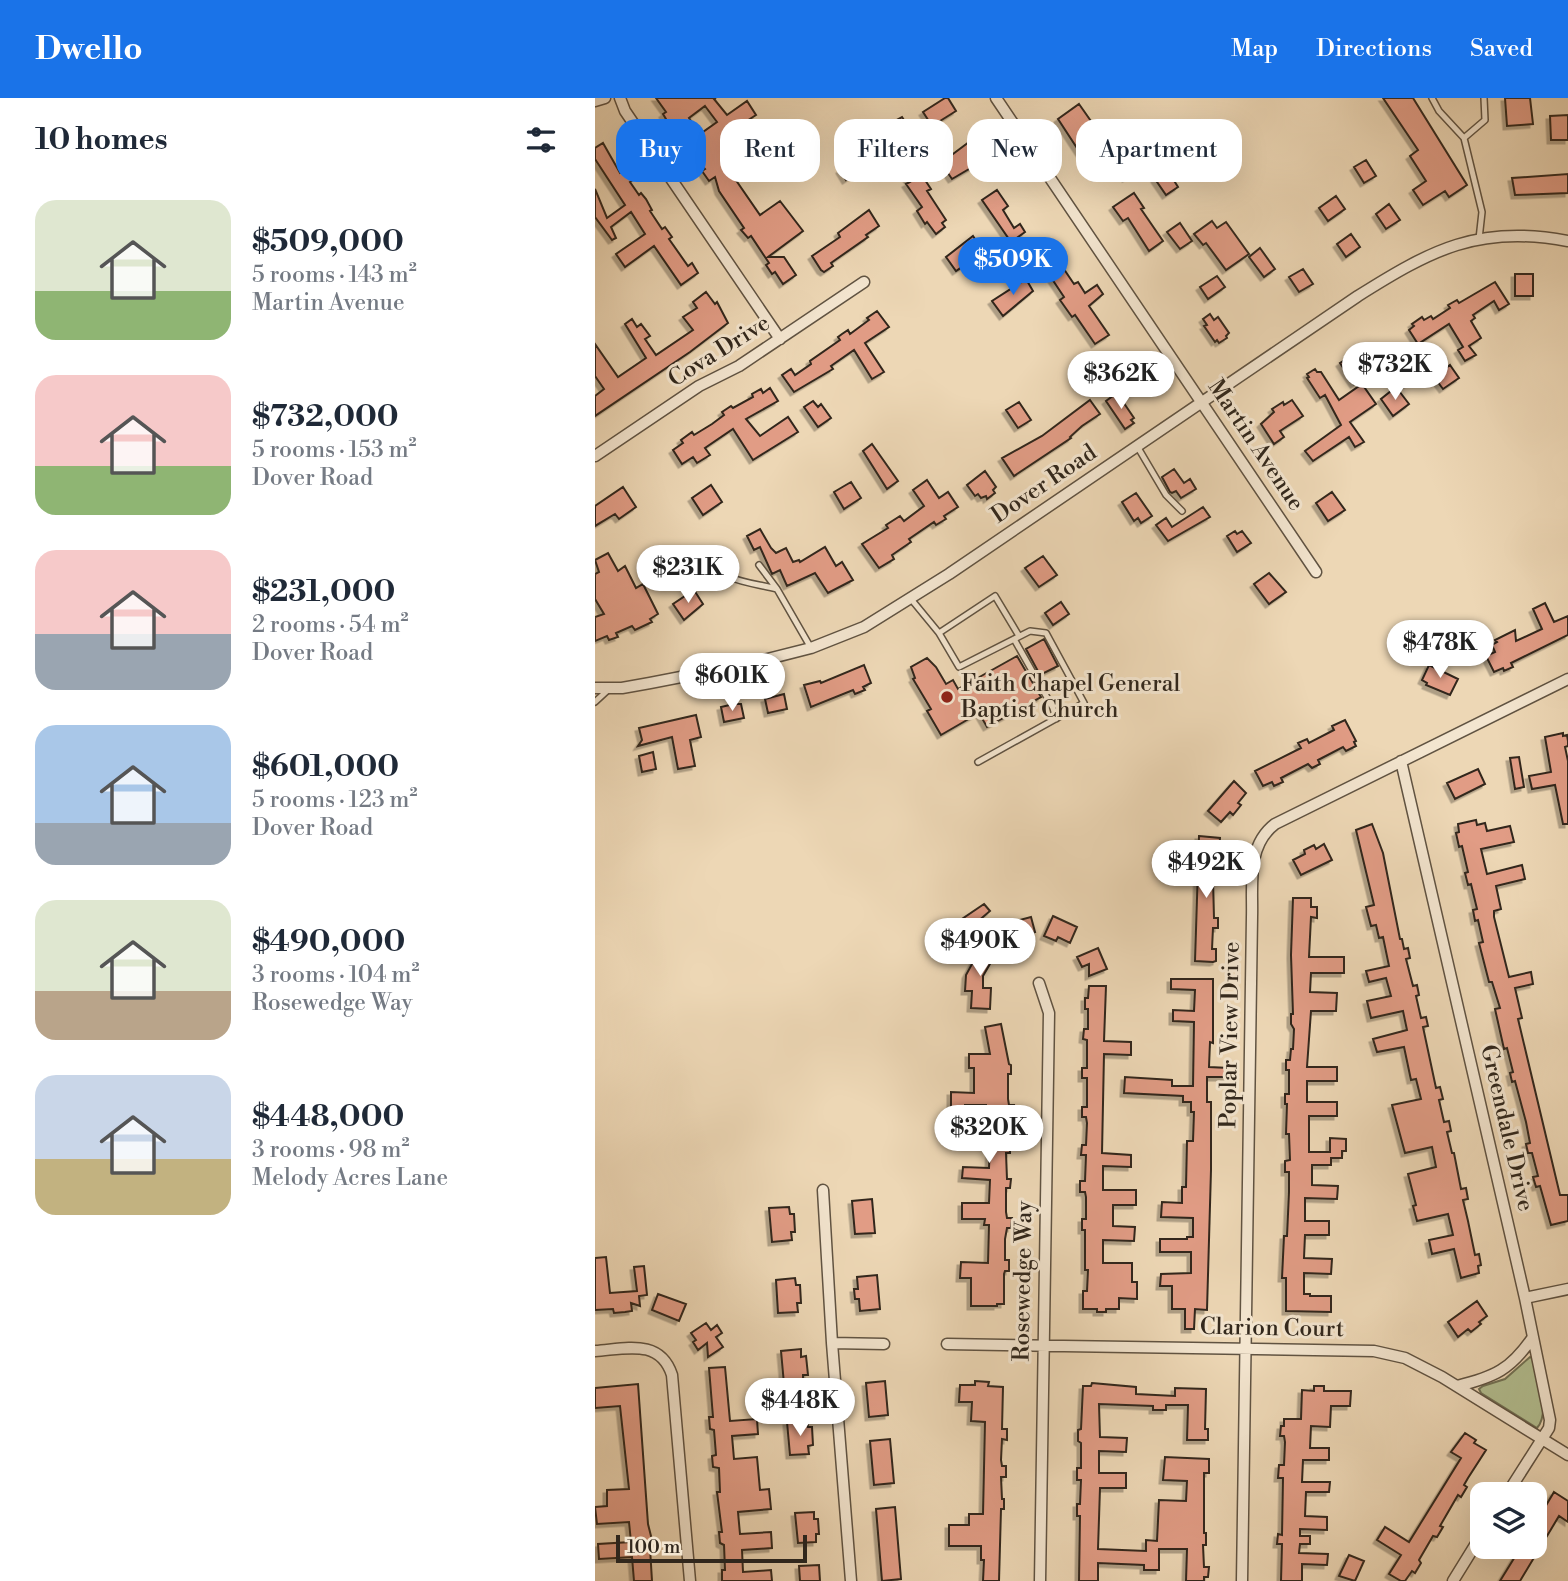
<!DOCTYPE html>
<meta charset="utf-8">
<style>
body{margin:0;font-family:"Libre Bodoni",serif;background:#f2f2f3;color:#1f2937;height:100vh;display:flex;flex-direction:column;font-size:26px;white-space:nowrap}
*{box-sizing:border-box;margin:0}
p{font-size:23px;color:#747a83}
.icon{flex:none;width:38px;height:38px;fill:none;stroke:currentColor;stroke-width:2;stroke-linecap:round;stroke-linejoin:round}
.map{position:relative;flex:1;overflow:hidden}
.details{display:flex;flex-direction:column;background:#fff;width:595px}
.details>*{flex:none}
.guide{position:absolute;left:21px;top:21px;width:665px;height:63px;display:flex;gap:14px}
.controls{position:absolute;left:875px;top:1384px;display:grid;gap:14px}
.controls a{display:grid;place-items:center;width:77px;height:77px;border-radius:14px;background:#fff;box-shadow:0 7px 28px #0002;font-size:35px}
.scale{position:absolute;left:21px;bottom:18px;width:191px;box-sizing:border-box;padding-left:7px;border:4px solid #31271c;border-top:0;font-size:19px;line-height:24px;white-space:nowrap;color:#31271c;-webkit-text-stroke:5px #f3e5cf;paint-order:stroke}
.price{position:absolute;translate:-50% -60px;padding:0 16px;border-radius:24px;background:#fff;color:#222;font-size:23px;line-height:46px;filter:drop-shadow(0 2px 4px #0008)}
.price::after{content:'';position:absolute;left:50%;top:42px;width:21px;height:16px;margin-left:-10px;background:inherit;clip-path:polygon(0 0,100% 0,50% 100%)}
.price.on{background:#1a73e8;color:#fff}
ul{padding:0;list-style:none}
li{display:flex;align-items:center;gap:21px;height:175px;padding:0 35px}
li span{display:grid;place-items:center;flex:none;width:196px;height:140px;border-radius:21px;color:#555}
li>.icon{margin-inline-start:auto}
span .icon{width:84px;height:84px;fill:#fffc;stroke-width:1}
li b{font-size:30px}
h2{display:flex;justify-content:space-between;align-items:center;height:84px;padding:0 35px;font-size:30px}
.pill{padding:0 24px;border-radius:21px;background:#fff;box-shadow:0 7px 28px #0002;font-size:24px;line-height:63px}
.pill.on{background:#1a73e8;color:#fff}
header{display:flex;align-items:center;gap:42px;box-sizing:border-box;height:98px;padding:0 35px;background:#1a73e8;color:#fff}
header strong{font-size:33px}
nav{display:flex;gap:38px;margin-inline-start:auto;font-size:24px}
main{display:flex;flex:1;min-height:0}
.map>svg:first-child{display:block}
.green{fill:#b3bf91;stroke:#727356;stroke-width:2}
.building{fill:#e19c85;stroke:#31271c;stroke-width:2;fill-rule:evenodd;filter:url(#shadow)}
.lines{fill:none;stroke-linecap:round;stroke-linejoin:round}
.lane-casing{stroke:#605342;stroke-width:8}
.street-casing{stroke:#605342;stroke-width:13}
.lane{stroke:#f3e5cf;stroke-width:5}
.street{stroke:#f3e5cf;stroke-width:10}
.poi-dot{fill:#8f2418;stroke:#f3e5cf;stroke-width:2.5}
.labels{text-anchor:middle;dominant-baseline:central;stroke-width:6;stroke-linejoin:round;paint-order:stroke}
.street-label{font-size:23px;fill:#31271c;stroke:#f3e5cf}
.poi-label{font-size:23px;fill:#31271c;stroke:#f3e5cf;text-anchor:start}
</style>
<header>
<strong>Dwello</strong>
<nav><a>Map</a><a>Directions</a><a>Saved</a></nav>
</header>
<main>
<section class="details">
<h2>10 homes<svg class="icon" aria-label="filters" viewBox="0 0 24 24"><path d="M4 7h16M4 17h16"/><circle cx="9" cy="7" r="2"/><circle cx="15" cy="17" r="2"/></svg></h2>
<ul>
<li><span style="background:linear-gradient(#dfe7d0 65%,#8fb573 0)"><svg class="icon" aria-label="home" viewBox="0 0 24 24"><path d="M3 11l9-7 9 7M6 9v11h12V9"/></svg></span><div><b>$509,000</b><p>5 rooms · 143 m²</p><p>Martin Avenue</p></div></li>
<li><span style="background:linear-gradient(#f6c9c9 65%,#8fb573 0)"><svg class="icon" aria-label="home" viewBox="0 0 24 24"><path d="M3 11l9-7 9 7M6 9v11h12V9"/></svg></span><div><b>$732,000</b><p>5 rooms · 153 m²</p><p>Dover Road</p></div></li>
<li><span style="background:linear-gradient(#f6c9c9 60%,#9aa5b1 0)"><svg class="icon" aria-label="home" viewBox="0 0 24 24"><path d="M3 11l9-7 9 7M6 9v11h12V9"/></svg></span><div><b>$231,000</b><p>2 rooms · 54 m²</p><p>Dover Road</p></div></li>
<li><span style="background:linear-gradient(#a9c7e8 70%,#9aa5b1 0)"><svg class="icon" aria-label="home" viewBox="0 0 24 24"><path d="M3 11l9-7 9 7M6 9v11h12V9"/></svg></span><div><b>$601,000</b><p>5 rooms · 123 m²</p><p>Dover Road</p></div></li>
<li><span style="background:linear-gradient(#dfe7d0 65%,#b9a48a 0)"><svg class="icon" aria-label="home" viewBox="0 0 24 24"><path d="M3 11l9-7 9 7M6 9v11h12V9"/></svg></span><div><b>$490,000</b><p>3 rooms · 104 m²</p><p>Rosewedge Way</p></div></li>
<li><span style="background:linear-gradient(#c9d6e8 60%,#c2b280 0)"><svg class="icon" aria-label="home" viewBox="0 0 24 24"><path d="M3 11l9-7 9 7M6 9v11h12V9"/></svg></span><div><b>$448,000</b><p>3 rooms · 98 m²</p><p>Melody Acres Lane</p></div></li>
</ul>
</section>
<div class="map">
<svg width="973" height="1483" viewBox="0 0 973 1483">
<defs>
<filter id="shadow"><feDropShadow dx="-3.5" dy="3.5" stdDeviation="0" flood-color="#0004"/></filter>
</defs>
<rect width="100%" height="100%" fill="#edd7b5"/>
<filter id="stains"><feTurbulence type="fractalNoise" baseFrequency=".00286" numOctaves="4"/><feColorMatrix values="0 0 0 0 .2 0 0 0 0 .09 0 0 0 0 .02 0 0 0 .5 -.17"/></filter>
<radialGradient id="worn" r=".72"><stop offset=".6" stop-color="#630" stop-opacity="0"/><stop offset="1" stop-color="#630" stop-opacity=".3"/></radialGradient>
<path class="green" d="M935,1259L938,1261C942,1280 956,1314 942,1330L886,1295L884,1291L888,1288L910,1281Z"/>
<path class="building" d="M61,0H121L119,1L132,17L152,3L161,17L144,28L149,36L146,38L160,58L136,75L165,117L185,103L208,133L173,159H189L201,177L188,186L180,174L177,176L171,167L174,165L156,138L153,140L146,132L149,130L124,93L120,79L114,83L107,73L110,71L88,45L90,43L77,24L74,26L68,16L71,14ZM110,8L122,24L105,36L94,20Z
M350,0H353L361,13L337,28L328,14Z
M788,0H818L872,87L854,99L850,93L828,107L818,92L831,83L815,58L823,52Z
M910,0H935L938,26L912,28Z
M484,6L498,26L491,31L516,69L501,79L463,21Z
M973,17V42H956L955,18Z
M307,19L314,30L293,45L302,59L279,75L273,67L251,82L245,72L266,57L262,50L288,32L287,30Z
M378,41L390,52L386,55L391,61L357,81L346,65Z
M8,45L25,75L31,72L38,82L35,84L44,97L46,95L51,101L57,112L55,113L67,131L70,129L77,139L74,141L93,168L97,165L103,175L86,187L59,148L30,169L21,156L50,136L36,114L16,129L21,140L17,142L0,119V91L12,120L30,107L0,61V50Z
M548,52L555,63L531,80L522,65L534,57L537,60Z
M771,62L781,78L769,85L759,69Z
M573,73L583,89L571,97L560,81Z
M321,74L323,78L326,76L336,91L332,93L351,122L347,125L350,129L341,136L332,124L330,126L322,113L327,109L311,86L315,84L312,80Z
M973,76V95L920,97L917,80Z
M402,92L413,108L408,112L419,130L425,126L430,134L416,144L387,102Z
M539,95L549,110L546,111L568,143L554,153L533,120L528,123L518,109Z
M741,98L750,111L733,123L724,110Z
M794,106L805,122L791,131L781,116Z
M274,112L284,128L271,137L273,139L236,165L238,168L229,174L226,172L217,158L245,139L243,135Z
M617,123L622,130L631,124L654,156L631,172L611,145L608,147L599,136Z
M585,125L597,143L585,151L572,134Z
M756,136L765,149L751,159L742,146Z
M378,138L384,147L371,156L377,162L361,173L351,159Z
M665,150L680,171L669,179L654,159Z
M452,153L457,160L460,158L479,186L483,184L490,195L502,187L508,196L494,208L514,237L500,246L480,217L477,219L465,202L469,199L451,172L444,178L437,169L441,166L438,163Z
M708,171L718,186L704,194L694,179Z
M920,176H938V198H920Z
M622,178L630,189L613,201L605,189Z
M431,181L438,193L408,218L397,203Z
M900,184L914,206L904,212L899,203L878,217L880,220L876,223L886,240L874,248L881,257L870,263L863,252L868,249L854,226L823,246L814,232L819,228L817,226L827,219L829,222L836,218L838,221L855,210L853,207L862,202L864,205Z
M111,194L120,206L122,204L133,225L95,254L0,318V298L9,291L0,278V246L23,279L51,260L30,226L37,221L42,229L46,226L55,238L50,241L61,257L98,232L88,219L102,210L98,204Z
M282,213L294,229L270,245L289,274L277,281L259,252L236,268L238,271L199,294L187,277L196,271L200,277L216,266L215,263L245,242L243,239L247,236L253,232L255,236L274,222L272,220Z
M615,216L619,222L623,219L634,235L631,238L632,240L624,245L622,242L620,244L609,228L612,227L608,221Z
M790,248L800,263L809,257L818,271L813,275L818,282L805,291L789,266L759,286L745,265L764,253L770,262Z
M517,258L528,273L515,283L504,267Z
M855,267L864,280L848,291L839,279Z
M720,271L722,274H726L744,302L767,286L781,306L755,324L769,344L760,349L754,339L718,363L710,353L746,327L730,297L725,300L712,280L714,279L712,276Z
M801,289L814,306L798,318L786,301Z
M175,290L183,303L151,321L165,338L193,319L203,334L158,362L138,331L110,350L115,357L102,365L98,359L87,366L78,352L88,345L86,342L97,334L99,337L117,326L129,317L127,314L136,308L138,310L158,299L157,296L166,291L168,295Z
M522,295L539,320L536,322L539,325L530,331L511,303Z
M495,302L505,316L487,328L475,339L476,340L419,378L407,360L447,338Z
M697,302L708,318L685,333L689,339L679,346L666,326L679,314L677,311L688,304L689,307Z
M218,303L223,309L226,306L236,320L223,329L209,309Z
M424,304L436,322L423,330L411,312Z
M277,346L303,383L292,391L268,353Z
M579,371L589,385L595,381L601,391L586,400L581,393L577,395L575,394L567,379Z
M390,373L401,389L398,392L400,395L392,401L391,398L386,400L383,396L380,398L372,387Z
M332,382L344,400L353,394L363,409L349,418L351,421L341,427L339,424L314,441L316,444L297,457L299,461L284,470L267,446L293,430L291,427L305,418L309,423L329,408L318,392Z
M256,384L266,400L249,411L239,394Z
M116,387L127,404L108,417L97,400Z
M28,389L41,409L24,421L20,416L0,428V408Z
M737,394L750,412L733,423L721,405Z
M541,395L557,418L546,425L543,420L539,423L527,404Z
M608,409L615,419L573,443L561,427L571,420L577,429Z
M165,431L176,450L181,455L191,450L198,464L204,462L205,464L230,449L241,468L247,464L258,482L233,495L220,475L192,488L185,472L177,476L165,449L159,452L152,438Z
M640,433L642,436L647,433L656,445L642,454L632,438Z
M13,455L23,473L30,468L41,490L48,486L63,516L55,521L57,524L40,532L37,528L21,535L23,539L14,542L12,538L0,543V519L9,516L0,501V476L4,474L0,462Z
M448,458L462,477L444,489L430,470Z
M674,475L691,494L674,506L659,486Z
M99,492L108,506L89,522L78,506Z
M466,504L474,516L458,527L450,515Z
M950,505L959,524L973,518V537L916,565L918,569L909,573L908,570L899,574L891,558L900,554L897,547L902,544L900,542L920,532L921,543L947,531L938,511Z
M449,541L463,568L445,577L431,551Z
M422,558L446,599L392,629L384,615L346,637L332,613L336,611L318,581L320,580L316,569L332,560L341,569L351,586L358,582L363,591Z
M269,567L276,585L268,589L270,592L260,596L258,592L216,609L209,587L225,583L226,585Z
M834,567L863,581L855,597L831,587L832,585L827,582Z
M189,596L192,611L173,615L170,601Z
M139,606H146L149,620L129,624L126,609Z
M101,617L106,639L95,642L100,668L83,671L77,639L43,648L47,642L44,630Z
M750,622L761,643L759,644L761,648L751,653L748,649L723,662L725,666L717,670L713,666L686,680L688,684L679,688L677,684L668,688L660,673L706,650L703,645L712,641L714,645L739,632L737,628Z
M968,635V638L972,637L973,643V648L970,649L973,663V726H968L960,687L937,691L934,678L956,674L950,639Z
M58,654L61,671L47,674L44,658Z
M924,659L929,689L920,691L915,660Z
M883,671L890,686L860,701L852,685Z
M639,683L651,695L643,705L646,707L638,717L635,714L626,724L613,713Z
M881,722L882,727L890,725L892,733L915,728L919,744L886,751L892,776L927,767L930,781L901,788L906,811L899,813V819L914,879L936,874L938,886L920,890L927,920L923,921L965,1097H973V1123L956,1127L945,1088L941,1089L938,1079L943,1078L937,1055H933L931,1046L935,1045L931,1024L920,983L917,984L915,975L918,974L912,950L909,951L900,911L905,910L897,884H894L884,845L888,844L883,822L880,823L878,812L882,811L876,786L873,787L870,775L873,774L867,748L864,749L861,735L864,734L863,726Z
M777,726L788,755L805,841H807L809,851L813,850L815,860L811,861L818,888L822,887L824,897L821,898L826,920L831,919L833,928L828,929L841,990L845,989L848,1001L844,1002L849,1024L854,1023L856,1033L852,1034L857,1055H859L866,1091L871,1090L873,1101L868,1102L873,1123L880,1157L884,1156L886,1167L883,1168L884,1175L866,1180L859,1151L837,1156L834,1142L858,1137L853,1116L822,1123L818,1108L821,1107L813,1076L841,1069L837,1049L810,1055L797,1007L826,1001L821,981L816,982L809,949L782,954L778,941L812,932L808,913L776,920L772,903L796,898L791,880L774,884L771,873L794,868L788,839L784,840L781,827L776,828L771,809L779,807L761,732Z
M604,738L625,740L624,752H620L618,781L619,820H623V830H618L617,851H621V863L618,864L600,863Z
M729,746L737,762L706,777L698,762L710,756L709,752L719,747L721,751Z
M698,800H716V809H722V820L716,819L714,859H749V875H716L715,894L742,895L741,913H716L712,969H742V983H712V1004H742V1018H714V1054H735V1040L751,1041V1053H747V1060H736V1067H717V1087L743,1088L742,1101L710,1100V1123H734V1137H710L709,1160L737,1161L736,1176L709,1175V1196H715V1198H736V1214L691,1213V1180H687L689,1138H692L694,1094V1074H690V1063L695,1062L694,1036H691L692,1006H690V996H694V972H691V962H695L696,951H698L699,931L696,926V916H698L696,857Z
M389,806L395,813L375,830L367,821Z
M458,818L482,829L475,845L463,839L461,843L449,838Z
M436,819L440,834L417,841L413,825Z
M389,844L403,852L388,878V890H396L395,911L376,910L377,893H370L371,877Z
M503,850L512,871L494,878V866L487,869L482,859Z
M576,881H618V945L615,944L614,969L634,970V979H612V1004H616V1072L612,1212L600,1211L599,1231H590V1211H577V1188H565L566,1176L596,1175V1154H565V1141H592V1139H598V1120L566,1119L567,1104L587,1105V1089H591L592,1043H598L599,1014H596V1004H588V998L529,995L530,979L577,982V988H598L599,924L578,923V912L599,913L600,892L576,891Z
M494,888H511L509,943L536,944V957L509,956L507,1055L536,1057V1069L508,1068V1092H541V1107H518V1128L540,1129L539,1143L508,1142V1165H537V1184H542V1201L524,1200V1211H511V1214H502V1211H488V1193H492L493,1172H490V1132H487V1121H491V1099L490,1094H485V1083H490L491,1057H486L487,1047H491L492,1025L491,1019H487V1009H492V980H487V970H492V942L488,941L489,931H493V911H490V900H493Z
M406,926L414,966L416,967V976H413V1001L414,1007H419L418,1017H414L415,1055H411L412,1081H416L415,1090H411V1114L412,1120H417L416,1130H412L410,1141V1162H414V1173H410L409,1176V1206H402V1208H376V1180H365L366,1164L393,1165L394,1127H389L390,1121H367V1105H394L395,1082L367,1080L368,1069L394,1070L395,1048L368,1047V1042H363V1033L390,1032L391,1007H370V1013H356V994L379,995V970H374V956H395L390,929Z
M277,1101L280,1135L260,1136L257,1103Z
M194,1109L195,1116H199L200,1134H196L197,1142L177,1144L174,1110Z
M11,1159L15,1195L42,1193L39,1169L49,1168L52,1197L44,1198L45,1208L36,1205L37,1213L30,1214L19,1215L18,1211L0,1212V1160Z
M282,1177L285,1211L265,1213L264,1201H260L259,1191H263L262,1179Z
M200,1180L201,1187H205L206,1205H202L203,1214L183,1215L181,1182Z
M63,1196L91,1206L84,1223L57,1212Z
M882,1203L892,1218L884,1224L886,1226L876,1234L873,1231L863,1239L853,1224Z
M111,1225L116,1232L122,1227L127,1235L121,1239L128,1249L113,1259L112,1245L103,1252L98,1244L101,1242L96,1235Z
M206,1251V1259L211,1258L213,1277H208V1285L189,1286L186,1253Z
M130,1269L135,1323L162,1321L163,1336L137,1338L139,1361L162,1359L165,1392L174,1391L176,1411L143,1414L145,1436L176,1434L177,1450L147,1452L148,1474L176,1472L177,1483H127V1472H130L129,1447L125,1445L124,1434H127L122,1394H125L124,1370L118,1369L117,1358L121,1357L119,1332L115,1331L114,1319H118L114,1270Z
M290,1283L293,1317L274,1319L271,1285Z
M380,1283L394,1284L393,1288L408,1289L407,1331H412V1342L407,1341L406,1362L407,1368H411V1379H406L407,1401H409V1411H406L404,1483H388L389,1462H386V1448H354V1427H374V1416H388L390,1324L376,1323L377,1304H364L365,1287H380Z
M497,1285L541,1289V1296L580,1298V1290L611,1291L610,1331H613V1342H592L593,1307H571V1312H558V1308L504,1306L505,1339L532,1340L531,1354L504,1353V1375H531V1390H505L503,1451L551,1453V1442L562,1443L564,1402L591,1403L592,1383L568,1382L570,1359L614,1361V1375H609V1435H611V1447H608L609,1469H614L613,1479H609V1483H591L592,1451H564V1472H549V1467L503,1465V1483H484L485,1418H482V1406H485L486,1382H482V1370H486V1345L483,1343V1332L486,1331L488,1288H496Z
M43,1286L53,1426L59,1450H55L57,1483H39L37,1459L4,1461L3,1446L36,1444L34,1424L2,1426L0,1409L12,1408V1392L34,1391L25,1308L0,1310V1290Z
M719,1288H729V1293H756L755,1308H736L735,1329L716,1328L715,1350H734V1362H708L707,1384H735L734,1394H711L710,1418L732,1419V1432L705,1431V1438H715V1446H705L704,1455L733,1456L732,1467L707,1466V1483H686L687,1446H682L683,1436L687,1437L688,1380H683L684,1367H689L690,1344L689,1338H685L686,1328H689V1321H706L707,1292L719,1293Z
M212,1323L213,1329H217L218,1347L213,1348L214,1356L195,1357L192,1324Z
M870,1335L881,1342L879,1345L891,1352L873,1380L869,1387L872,1389L866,1399L863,1397L845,1428L848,1429L842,1439L838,1438L824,1462L826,1465L820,1475L817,1473L810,1483H806L794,1476L806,1457L782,1442L790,1429L814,1444L866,1360L856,1354Z
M295,1341L299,1385L279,1387L275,1343Z
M959,1394L973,1403V1424L964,1418L925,1483H905L926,1449H940V1426Z
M300,1409L306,1481L287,1483L281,1411Z
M219,1414V1421H223L224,1436H221V1444L203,1445L200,1415Z
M754,1457L769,1463L760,1483L744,1478Z
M224,1467L225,1483H205L204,1468Z"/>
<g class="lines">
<g class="lane-casing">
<path id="lane" d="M837,0L844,13L869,40L887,114L884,141
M869,40L890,22L889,0
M542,348L571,397L587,413
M110,458C125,484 155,484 182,491L216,550
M164,467L182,491
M316,501L344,535L364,569L435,533L451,535L489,605L383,664
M344,535L400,498L424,538
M419,541L458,610L461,621
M0,604L13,592"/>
</g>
<g class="street-casing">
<path id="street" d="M25,0L30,13L185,241
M401,0L721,474
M0,3L10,0
M0,358L104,288L144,268L269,184
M0,590H27L55,585L153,566L216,550L269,529L354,476L763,198C836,152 884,126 973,143
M806,663L930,1200L955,1322L954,1330L912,1396
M444,885L454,915L445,1483
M228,1092L237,1245L256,1483
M930,1200L973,1191
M237,1245L289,1246
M352,1246L779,1253L810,1260L847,1279L973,1357
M0,1253C30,1251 65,1240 77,1277L95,1483
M862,1288C900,1279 916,1271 938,1239
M647,1483L657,819C658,787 651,748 680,726L973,581
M858,1483L887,1436"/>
</g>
<use href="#lane" class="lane"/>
<use href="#street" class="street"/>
</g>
<circle class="poi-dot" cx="352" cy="599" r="7"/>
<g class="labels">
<g class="street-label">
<text transform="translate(124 253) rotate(-32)">Cova Drive</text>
<text transform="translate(661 347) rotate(56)">Martin Avenue</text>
<text transform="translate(449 386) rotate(-34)">Dover Road</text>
<text transform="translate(635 937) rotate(-89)">Poplar View Drive</text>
<text transform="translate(912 1030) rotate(77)">Greendale Drive</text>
<text transform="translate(428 1183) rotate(-89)">Rosewedge Way</text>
<text transform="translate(677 1230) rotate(1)">Clarion Court</text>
</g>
<g class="poi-label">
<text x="366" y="586">Faith Chapel General<tspan x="366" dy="26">Baptist Church</tspan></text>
</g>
</g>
<rect width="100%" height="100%" filter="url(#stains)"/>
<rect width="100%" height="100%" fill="url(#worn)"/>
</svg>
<div class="controls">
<a><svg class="icon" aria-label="layers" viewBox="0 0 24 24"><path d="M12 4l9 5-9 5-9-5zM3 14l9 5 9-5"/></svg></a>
</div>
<div class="scale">100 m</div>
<b class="price on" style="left:418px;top:199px">$509K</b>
<b class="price" style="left:800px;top:304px">$732K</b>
<b class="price" style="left:526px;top:313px">$362K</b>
<b class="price" style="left:93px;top:507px">$231K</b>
<b class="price" style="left:845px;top:582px">$478K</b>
<b class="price" style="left:137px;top:615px">$601K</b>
<b class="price" style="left:611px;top:802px">$492K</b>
<b class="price" style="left:385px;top:880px">$490K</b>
<b class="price" style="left:394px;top:1067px">$320K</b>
<b class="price" style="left:205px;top:1340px">$448K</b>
<div class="guide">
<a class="pill on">Buy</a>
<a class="pill">Rent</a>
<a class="pill">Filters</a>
<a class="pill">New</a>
<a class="pill">Apartment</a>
</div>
</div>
</main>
